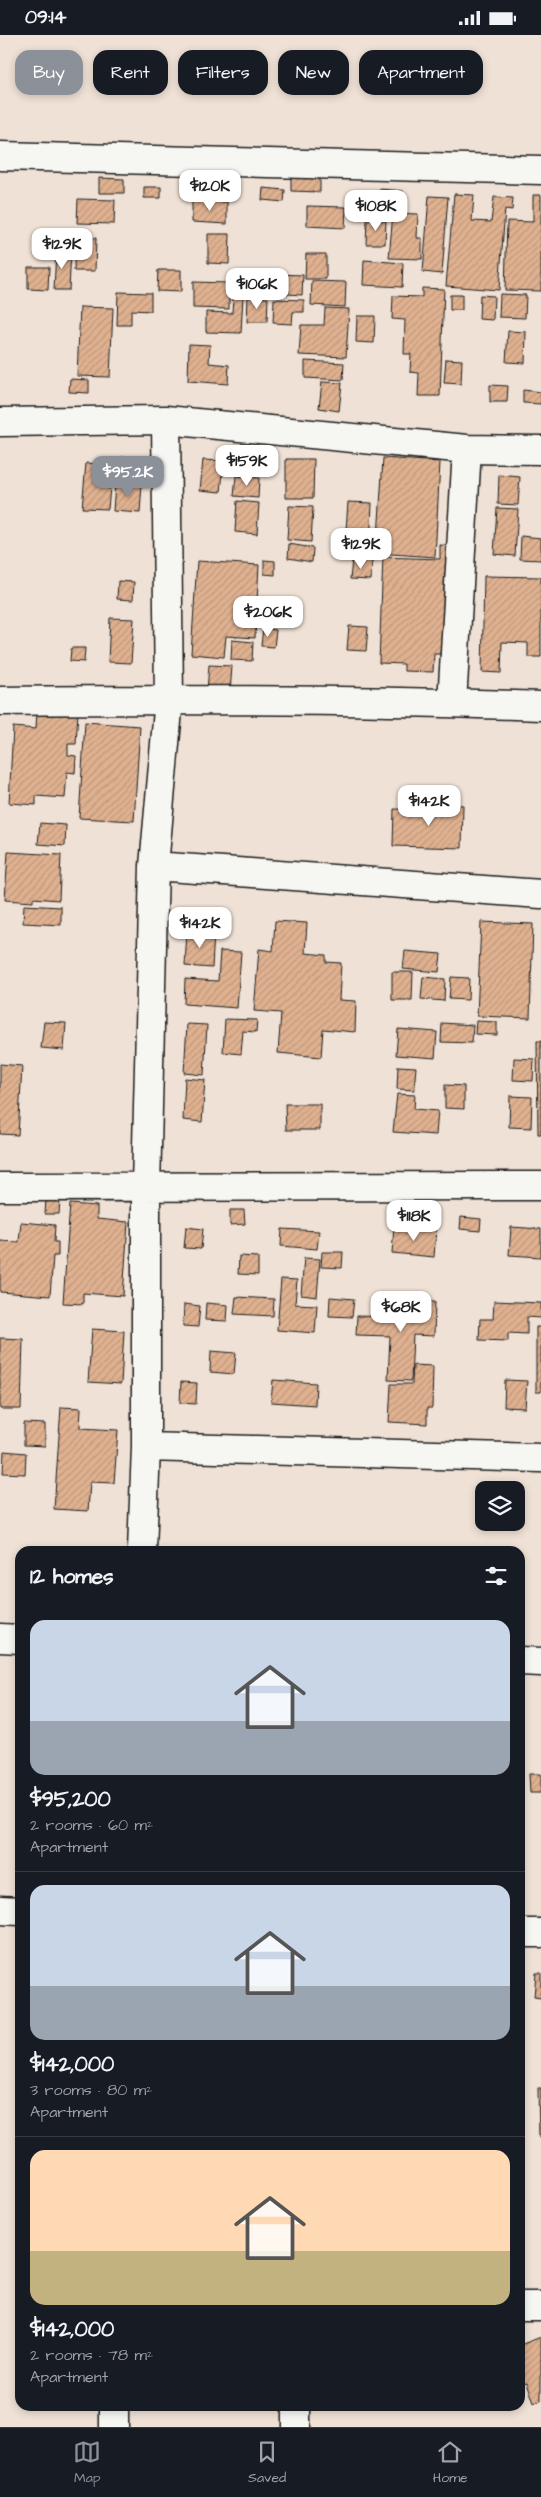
<!DOCTYPE html>
<meta charset="utf-8">
<style>
body{margin:0;font-family:"Architects Daughter",sans-serif;background:#242831;color:#f1f3f6;height:100vh;display:flex;flex-direction:column;font-size:19px;white-space:nowrap}
*{box-sizing:border-box;margin:0}
p{font-size:16px;color:#9ea1a6}
.icon{flex:none;width:28px;height:28px;fill:none;stroke:currentColor;stroke-width:2;stroke-linecap:round;stroke-linejoin:round}
.map{position:relative;flex:1;overflow:hidden}
.side{position:absolute;left:15px;top:1511px;width:510px;height:865px;display:flex;flex-direction:column;background:#171b24;border-radius:15px;box-shadow:0 2px 8px #0003}
.side>*{flex:none}
.banner{position:absolute;left:15px;top:15px;width:511px;height:45px;display:flex;gap:10px}
.buttons{position:absolute;left:475px;top:1446px;display:grid;gap:10px}
.buttons a{display:grid;place-items:center;width:50px;height:50px;border-radius:10px;background:#171b24;box-shadow:0 2px 8px #0003;font-size:25px}
.price{position:absolute;translate:-50% -42px;padding:0 11px;border-radius:10px;background:#fff;color:#222;font-size:16px;line-height:32px;filter:drop-shadow(0 1px 2px #0008)}
.price::after{content:'';position:absolute;left:50%;top:30px;width:15px;height:11px;margin-left:-8px;background:inherit;clip-path:polygon(0 0,100% 0,50% 100%)}
.price.current{background:#8c9099;color:#fff}
ul{padding:0;list-style:none}
li{display:grid;align-content:center;gap:10px;height:265px;padding:0 15px}
li+li{border-top:1px solid #363941}
li span{display:grid;place-items:center;height:155px;border-radius:15px;color:#555}
li>.icon{margin-inline-start:auto}
span .icon{width:90px;height:90px;fill:#fffc;stroke-width:1}
li b{font-size:21px}
h2{display:flex;justify-content:space-between;align-items:center;height:60px;padding:0 15px;font-size:21px}
.chip{padding:0 18px;border-radius:15px;background:#171b24;box-shadow:0 2px 8px #0003;font-size:18px;line-height:45px}
.chip.current{background:#8c9099;color:#fff}
.status{display:flex;justify-content:space-between;align-items:center;height:35px;padding:0 25px;background:#171b24;direction:ltr}
.status svg{height:14px;fill:currentColor}
.dock{display:flex;justify-content:space-around;align-items:center;height:70px;border-top:1px solid #363941;background:#171b24;font-size:14px;color:#9ea1a6}
.dock a{display:grid;justify-items:center;gap:2px}
.dock .current{color:#8c9099}
.map>svg:first-child{display:block}
.building{fill:url(#building-hatch);stroke:#1c1c1c}
.lines{fill:none;stroke-linecap:round;stroke-linejoin:round}
.street-casing{stroke:#1c1c1c;stroke-width:31}
.street{stroke:#f6f6f2;stroke-width:28}
</style>
<div class="status"><b>09:14</b><svg viewBox="0 0 49 12"><path d="M0 12V9h3v3zM5 12V6h3v6zM10 12V3h3v9zM15 12V0h3v12zM26 1h20v11H26zM47 4h2v5h-2z"/></svg></div>
<div class="map">
<svg width="541" height="2392" viewBox="0 0 541 2392">
<defs>
<pattern id="building-hatch" width="6" height="6" patternUnits="userSpaceOnUse" patternTransform="scale(1.25)"><rect width="6" height="6" fill="#dfb190"/><path d="M-1 1l2-2M0 6l6-6M5 7l2-2" fill="none" stroke="#bf987c"/></pattern>
</defs>
<rect width="100%" height="100%" fill="#efe1d5"/>
<filter id="ink" filterUnits="userSpaceOnUse"><feTurbulence type="fractalNoise" baseFrequency=".02" numOctaves="2"/><feDisplacementMap in="SourceGraphic" scale="10" xChannelSelector="R" yChannelSelector="G"/><feConvolveMatrix kernelMatrix="1 2 1 2 8 2 1 2 1" color-interpolation-filters="sRGB"/></filter>
<g filter="url(#ink)">
<path class="building" d="M291,136L320,137V157L291,156Z
M99,143L124,144V158H99Z
M144,152H161V163H144Z
M263,153L285,155L284,167L262,165Z
M380,154L403,156V170L378,168Z
M454,159L474,160L472,186L491,187L494,162L513,163L512,175L505,174L499,255L446,251Z
M533,160H541V256L505,255L507,186L533,187Z
M429,161L448,162L442,239L423,237Z
M78,164L115,165L114,189L77,188Z
M192,166L227,167V189L192,187Z
M307,171L346,172L345,193L307,191Z
M393,178L418,179L417,203H422V224L389,223Z
M367,185L386,186L385,209H366Z
M208,199H230L229,229L208,228Z
M75,202L96,203L95,236H74Z
M56,215H71L69,255H54Z
M306,219H326V244H305Z
M364,225L403,228L402,252L363,250Z
M28,232H49L48,255L28,254Z
M158,235H181V257L157,256Z
M275,239L303,240L302,260L274,258Z
M312,246L346,247L345,272L311,270Z
M193,247L229,248V274L193,273Z
M422,253L444,254L440,361H418L419,338L410,337L411,319H404L405,285L392,284L393,261L422,262Z
M118,257L151,258V276L131,275V290H117Z
M500,259L526,260L525,283L499,282Z
M450,260H462V275H450Z
M480,260L494,261L493,285L479,284Z
M233,261H243L241,298L206,297V277L232,278Z
M248,262L268,263L267,287H247Z
M274,264L304,265V277H293L292,289L273,288Z
M80,272L113,273L110,342L77,341Z
M325,273L349,274L346,322L299,320L301,290H324Z
M357,281H375L374,308L356,307Z
M508,296L526,297L525,328L506,327Z
M189,309L210,310L209,328L229,330L228,349L188,346Z
M446,324L462,325L461,349L444,348Z
M305,326L344,328L343,345L305,343Z
M70,344L89,345V358L69,357Z
M322,347L342,348L339,376L319,373Z
M490,350L508,351L507,367H490Z
M523,355L541,357V369L523,368Z
M121,422L144,423L143,445L119,444Z
M383,423L440,427L435,522L377,518Z
M286,424H314L313,463H286Z
M203,425L224,426L221,457L200,455Z
M86,428L98,429V437L105,438L104,452H110L108,474L82,473Z
M499,440L520,442L518,470L498,469Z
M236,441L259,443L258,463L234,461Z
M115,448L142,449L140,478L113,476Z
M237,466L259,468L257,499L235,497Z
M348,467L372,468L370,512L345,510Z
M289,471L313,472L311,507L287,505Z
M497,473L518,474L515,521L494,519Z
M521,501L541,503V525L520,524Z
M289,509L313,513L312,527L288,523Z
M440,510L454,511L453,538H445L442,619H434L433,637L404,636V629L379,628L383,522L440,524Z
M264,525L275,526V540L264,539Z
M352,525L372,526L371,545L350,544Z
M197,526L259,530L255,603L226,601L224,622L191,619Z
M484,541L541,542V622H528V608L502,607L501,638L482,637Z
M118,546L134,547L133,565L117,564Z
M110,583L134,584L131,628L108,627Z
M349,591L368,592L366,616L347,615Z
M263,593L276,595L274,612L261,611Z
M232,605L253,607L252,626L231,625Z
M71,613H85L84,627L70,626Z
M209,630L232,631L230,658L207,656Z
M37,675L78,677L76,709H68V720L76,721L75,738L67,737L65,763L36,761V770L9,768L13,692L36,694Z
M85,687L140,691L134,786L79,783Z
M433,769L463,770L462,813L393,811L394,774L433,775Z
M40,788L66,790L65,811L38,809Z
M8,817L61,820L59,865L33,863V867L5,865Z
M24,870L61,872V890L23,888Z
M275,886L307,888L305,918L326,920V927L341,928L339,965L356,966L355,997L323,994L321,1022L278,1018L281,978L254,976L259,914L273,916Z
M481,887L533,889L530,983L477,981Z
M187,895L214,897L212,933L185,931Z
M220,916L241,917L237,973L184,969L185,944L218,946Z
M405,916L441,919L439,937L403,934Z
M392,937H413L412,965H392Z
M423,942L445,944L444,966L421,964Z
M451,942L469,943L468,965L449,964Z
M225,984L257,985L256,997L243,996L241,1019L223,1017Z
M476,986L497,987V1000L475,999Z
M44,987L66,988L64,1015L41,1013Z
M442,988L473,990L472,1008L441,1007Z
M187,989L207,990L204,1040L184,1038Z
M398,994L437,997L435,1023L396,1020Z
M537,1006H541V1099H538Z
M514,1023L534,1024L533,1046L513,1045Z
M0,1029L22,1031L18,1100L0,1099Z
M398,1031L416,1032L414,1055L397,1054Z
M185,1043L205,1045L202,1087L183,1085Z
M445,1050L464,1051V1074L445,1073Z
M397,1059L415,1060L414,1074L438,1076L436,1100L393,1097Z
M510,1061L532,1062L531,1093L509,1092Z
M285,1069H320V1095H286Z
M46,1164H60L59,1179H45Z
M70,1169L97,1171V1184L128,1187L123,1261L83,1258V1269L63,1268Z
M230,1175H244L245,1189L230,1190Z
M461,1182L481,1184L480,1196L460,1194Z
M21,1187L55,1190L54,1207H58V1221H53L50,1261L0,1257V1206L19,1207Z
M186,1192L203,1194L201,1214L184,1213Z
M394,1192L436,1195L434,1222L392,1218Z
M511,1192L541,1194V1222L509,1220Z
M282,1194L319,1196L317,1214L281,1211Z
M322,1217H343L342,1233L321,1232Z
M239,1221L258,1222V1240L238,1239Z
M304,1223L320,1224L317,1262L301,1260Z
M281,1244L297,1245L295,1269L317,1270L315,1298L277,1295Z
M236,1262L274,1264L273,1281L234,1279Z
M330,1262L354,1264L352,1282L329,1281Z
M393,1266L435,1267L434,1301L413,1300L411,1346L388,1345L390,1301L356,1300L357,1281L392,1282Z
M494,1266L541,1268V1283L527,1282V1299L508,1298V1306L479,1305L480,1284H493Z
M206,1268L228,1270L227,1286L205,1285Z
M184,1269L200,1271L198,1292L183,1291Z
M536,1292H541V1357H536Z
M92,1294L124,1296L121,1349L88,1347Z
M0,1303L23,1304L21,1374H0Z
M211,1316L236,1318L234,1339L210,1337Z
M413,1330L433,1331L432,1373H427V1389L389,1387L391,1349H412Z
M273,1345L316,1348L315,1370L271,1367Z
M505,1345L527,1346L525,1373L504,1372Z
M181,1347L197,1348L196,1369L180,1368Z
M61,1372L81,1373L80,1393L118,1395L114,1448L90,1447L88,1476L54,1474Z
M24,1388L45,1389V1411L24,1410Z
M4,1416L26,1418L25,1439L3,1438Z
M529,1739H541V1758H530Z
M536,1938H541V1963L534,1962Z
M538,2053H541V2103H539Z
M541,2302V2366L534,2368L527,2347L520,2349V2310Z"/>
<g class="lines">
<g class="street-casing">
<path id="street" d="M0,121L541,135
M0,387L166,385L467,414L541,415
M0,666C180,664 361,664 541,671
M452,668L467,414
M154,831L541,859
M0,1152L541,1151
M146,1412L541,1423
M142,1516L146,1412V1152L154,831L169,664L166,385
M0,1603L20,1604
M520,1626L541,1627
M0,1875L20,1876
M520,1898H541
M520,2271H541
M114,2392V2371
M296,2392V2371"/>
</g>
<use href="#street" class="street"/>
</g>
</g>
</svg>
<div class="buttons">
<a><svg class="icon" aria-label="layers" viewBox="0 0 24 24"><path d="M12 4l9 5-9 5-9-5zM3 14l9 5 9-5"/></svg></a>
</div>
<b class="price" style="left:210px;top:177px">$120K</b>
<b class="price" style="left:376px;top:197px">$108K</b>
<b class="price" style="left:62px;top:235px">$129K</b>
<b class="price" style="left:257px;top:275px">$106K</b>
<b class="price" style="left:247px;top:452px">$159K</b>
<b class="price current" style="left:128px;top:463px">$95.2K</b>
<b class="price" style="left:361px;top:535px">$129K</b>
<b class="price" style="left:268px;top:603px">$206K</b>
<b class="price" style="left:429px;top:792px">$142K</b>
<b class="price" style="left:200px;top:914px">$142K</b>
<b class="price" style="left:414px;top:1207px">$118K</b>
<b class="price" style="left:401px;top:1298px">$68K</b>
<div class="banner">
<a class="chip current">Buy</a>
<a class="chip">Rent</a>
<a class="chip">Filters</a>
<a class="chip">New</a>
<a class="chip">Apartment</a>
</div>
<section class="side">
<h2>12 homes<svg class="icon" aria-label="filters" viewBox="0 0 24 24"><path d="M4 7h16M4 17h16"/><circle cx="9" cy="7" r="2"/><circle cx="15" cy="17" r="2"/></svg></h2>
<ul>
<li><span style="background:linear-gradient(#c9d6e8 65%,#9aa5b1 0)"><svg class="icon" aria-label="home" viewBox="0 0 24 24"><path d="M3 11l9-7 9 7M6 9v11h12V9"/></svg></span><div><b>$95,200</b><p>2 rooms · 60 m²</p><p>Apartment</p></div></li>
<li><span style="background:linear-gradient(#c9d6e8 65%,#9aa5b1 0)"><svg class="icon" aria-label="home" viewBox="0 0 24 24"><path d="M3 11l9-7 9 7M6 9v11h12V9"/></svg></span><div><b>$142,000</b><p>3 rooms · 80 m²</p><p>Apartment</p></div></li>
<li><span style="background:linear-gradient(#ffd9b3 65%,#c2b280 0)"><svg class="icon" aria-label="home" viewBox="0 0 24 24"><path d="M3 11l9-7 9 7M6 9v11h12V9"/></svg></span><div><b>$142,000</b><p>2 rooms · 78 m²</p><p>Apartment</p></div></li>
</ul>
</section>
</div>
<nav class="dock">
<a class="current"><svg class="icon" aria-label="map" viewBox="0 0 24 24"><path d="M3 6l6-2 6 2 6-2v14l-6 2-6-2-6 2zM9 4v14M15 6v14"/></svg>Map</a>
<a><svg class="icon" aria-label="saved" viewBox="0 0 24 24"><path d="M7 4h10v16l-5-4-5 4z"/></svg>Saved</a>
<a><svg class="icon" aria-label="home" viewBox="0 0 24 24"><path d="M3 11l9-7 9 7M6 9v11h12V9"/></svg>Home</a>
</nav>
